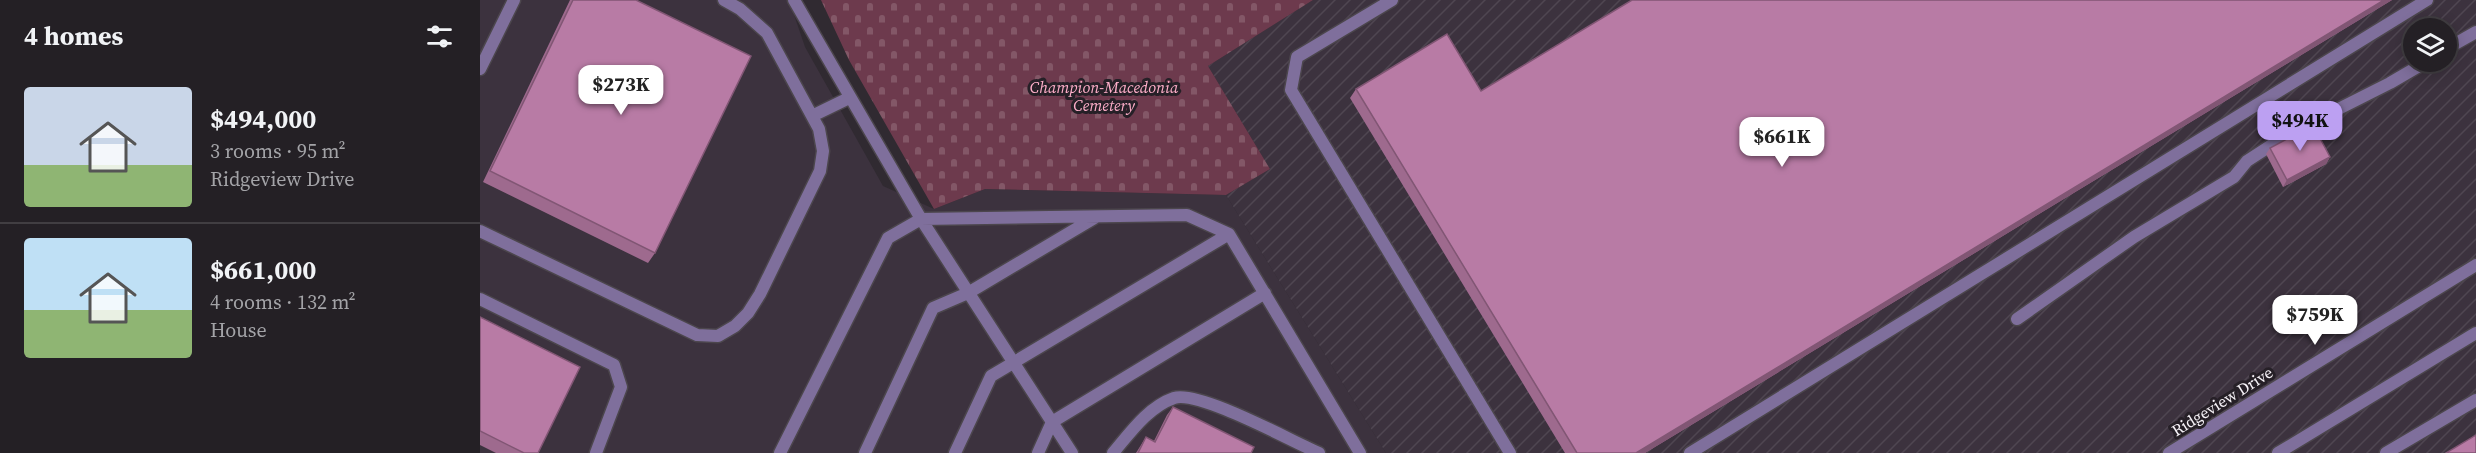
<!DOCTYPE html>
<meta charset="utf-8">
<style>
body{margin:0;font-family:"Source Serif 4",serif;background:#2c282d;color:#f1f3f6;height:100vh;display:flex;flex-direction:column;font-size:22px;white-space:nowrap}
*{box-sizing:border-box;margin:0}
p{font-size:20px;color:#a3a3a7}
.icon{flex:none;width:33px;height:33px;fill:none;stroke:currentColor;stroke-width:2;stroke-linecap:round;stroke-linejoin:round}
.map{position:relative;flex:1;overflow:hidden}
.sheet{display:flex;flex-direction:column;background:#242025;width:480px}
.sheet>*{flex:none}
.controls{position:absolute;left:1923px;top:18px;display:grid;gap:12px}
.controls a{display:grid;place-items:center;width:54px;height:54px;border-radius:50%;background:#242025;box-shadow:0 3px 15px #0003,0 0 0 2px #413e42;font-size:30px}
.price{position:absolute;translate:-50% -51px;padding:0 14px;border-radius:12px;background:#fff;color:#222;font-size:20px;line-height:39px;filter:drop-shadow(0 2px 3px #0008)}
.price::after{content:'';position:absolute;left:50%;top:36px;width:18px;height:14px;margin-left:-9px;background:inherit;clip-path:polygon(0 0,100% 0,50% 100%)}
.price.current{background:#bca0f2;color:#111}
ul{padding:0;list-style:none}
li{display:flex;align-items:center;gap:18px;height:150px;padding:0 24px}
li+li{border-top:2px solid #413e42}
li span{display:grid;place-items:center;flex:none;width:168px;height:120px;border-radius:6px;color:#555}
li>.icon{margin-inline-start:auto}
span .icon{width:72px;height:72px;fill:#fffc;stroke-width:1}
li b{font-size:26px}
h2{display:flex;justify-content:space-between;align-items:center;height:72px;padding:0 24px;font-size:26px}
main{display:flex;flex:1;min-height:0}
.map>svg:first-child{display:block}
.built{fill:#3c323e}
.industrial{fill:url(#industrial-furrows);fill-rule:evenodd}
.cemetery{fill:url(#cemetery-stones)}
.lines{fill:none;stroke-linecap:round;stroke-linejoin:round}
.service-casing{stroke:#4c464d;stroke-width:15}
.minor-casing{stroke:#4c464d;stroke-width:15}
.service{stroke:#7f6f9c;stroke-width:12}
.minor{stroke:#7f6f9c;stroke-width:12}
.wall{fill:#9e6a8e}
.shaded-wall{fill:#815674}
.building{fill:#b87ba5;stroke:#815674;stroke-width:1.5}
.labels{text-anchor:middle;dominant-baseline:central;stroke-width:6;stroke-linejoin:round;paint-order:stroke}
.park-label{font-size:16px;font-style:italic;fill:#feaec9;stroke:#262027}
.street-label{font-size:16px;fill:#f7f3f8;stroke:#262027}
</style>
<main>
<section class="sheet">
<h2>4 homes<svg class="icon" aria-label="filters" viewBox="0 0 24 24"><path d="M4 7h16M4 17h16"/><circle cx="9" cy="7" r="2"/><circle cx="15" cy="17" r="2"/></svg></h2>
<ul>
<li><span style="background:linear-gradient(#c9d6e8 65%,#8fb573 0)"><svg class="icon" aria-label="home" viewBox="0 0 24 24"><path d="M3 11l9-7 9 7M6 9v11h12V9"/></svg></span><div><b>$494,000</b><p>3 rooms · 95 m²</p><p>Ridgeview Drive</p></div></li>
<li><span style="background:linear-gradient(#bfe0f5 60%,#8fb573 0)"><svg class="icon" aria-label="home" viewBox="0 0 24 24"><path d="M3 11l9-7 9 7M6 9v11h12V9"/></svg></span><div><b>$661,000</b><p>4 rooms · 132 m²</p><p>House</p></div></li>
</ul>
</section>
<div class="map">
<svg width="1996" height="453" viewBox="0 0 1996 453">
<defs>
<pattern id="industrial-furrows" width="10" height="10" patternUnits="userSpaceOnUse" patternTransform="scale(1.5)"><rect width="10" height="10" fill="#3c323e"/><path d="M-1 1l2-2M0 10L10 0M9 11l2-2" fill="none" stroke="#4f4651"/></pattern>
<pattern id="cemetery-stones" width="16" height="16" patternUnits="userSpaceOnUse" patternTransform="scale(1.5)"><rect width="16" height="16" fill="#6d3a4d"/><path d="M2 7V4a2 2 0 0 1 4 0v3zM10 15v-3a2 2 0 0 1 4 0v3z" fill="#835767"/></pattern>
</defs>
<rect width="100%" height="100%" fill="#302a31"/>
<path class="built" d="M0,0H309L325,47L403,186L454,209L505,189L746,195L906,453H0Z"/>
<path class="industrial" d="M833,0H1996V453H906L746,195L790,169L728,66ZM1934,28H1966V62H1934Z"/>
<path class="cemetery" d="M341,0H833L728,66L790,169L746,195L505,189L454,209L369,60Z"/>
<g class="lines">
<g class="service-casing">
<path id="service" d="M314,0L441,219L707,215L749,234L880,453
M912,0L817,57L811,90L1030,453
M1966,49L1996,32
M0,69L34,0
M332,116L369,98
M0,231L217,335L238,336L255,326L268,313L280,294L340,171L343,151L339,129L287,33L260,9L244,0
M0,299L134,365L141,387L116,453
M1537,319L1654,237L1754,177L1767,161L1807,135L1910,83L1946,62
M300,453L408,238L441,219L592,453
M385,453L453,308L488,293L616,217
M475,453L511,376L749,234
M558,453L572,422L785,293
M633,453C650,433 668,407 694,398C719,390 811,441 839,453
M1210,453L1947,0
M1798,453L1996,333
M1906,453L1996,400"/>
</g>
<g class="minor-casing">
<path id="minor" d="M1689,453L1996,265"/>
</g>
<use href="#service" class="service"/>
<use href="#minor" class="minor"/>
</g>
<path class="wall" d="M90,0H156L175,253L168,263L3,182Z
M1152,0H1912L1165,453H1085L870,98L876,89L1001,91Z
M1790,148L1850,157L1846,164L1803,187L1786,154Z
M0,317L58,453H16L0,445Z
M693,407L771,453H656L666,437L674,441L687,415Z"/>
<path class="shaded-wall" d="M1904,0H1912L1165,453H1156Z
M1850,157L1846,164L1803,187L1807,180Z"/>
<path class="building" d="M93,0H156L271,56L175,253L10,171Z
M1152,0H1904L1156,453H1097L876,89L967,34L1001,91Z
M1833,125L1850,157L1807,180L1790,148Z
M0,317L100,367L58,453H44L0,431Z
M693,407L774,447L771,453H658L666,437L675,442Z
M1996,435V453H1966Z"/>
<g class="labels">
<g class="park-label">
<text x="624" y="87">Champion-Macedonia<tspan x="624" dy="18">Cemetery</tspan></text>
</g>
<g class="street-label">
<text transform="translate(1742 401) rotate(-32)">Ridgeview Drive</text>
</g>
</g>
</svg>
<div class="controls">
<a><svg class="icon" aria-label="layers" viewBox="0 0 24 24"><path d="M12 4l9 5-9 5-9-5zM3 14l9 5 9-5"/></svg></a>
</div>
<b class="price" style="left:141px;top:116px">$273K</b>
<b class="price current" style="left:1820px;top:152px">$494K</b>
<b class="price" style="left:1302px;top:168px">$661K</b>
<b class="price" style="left:1835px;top:346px">$759K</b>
</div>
</main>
